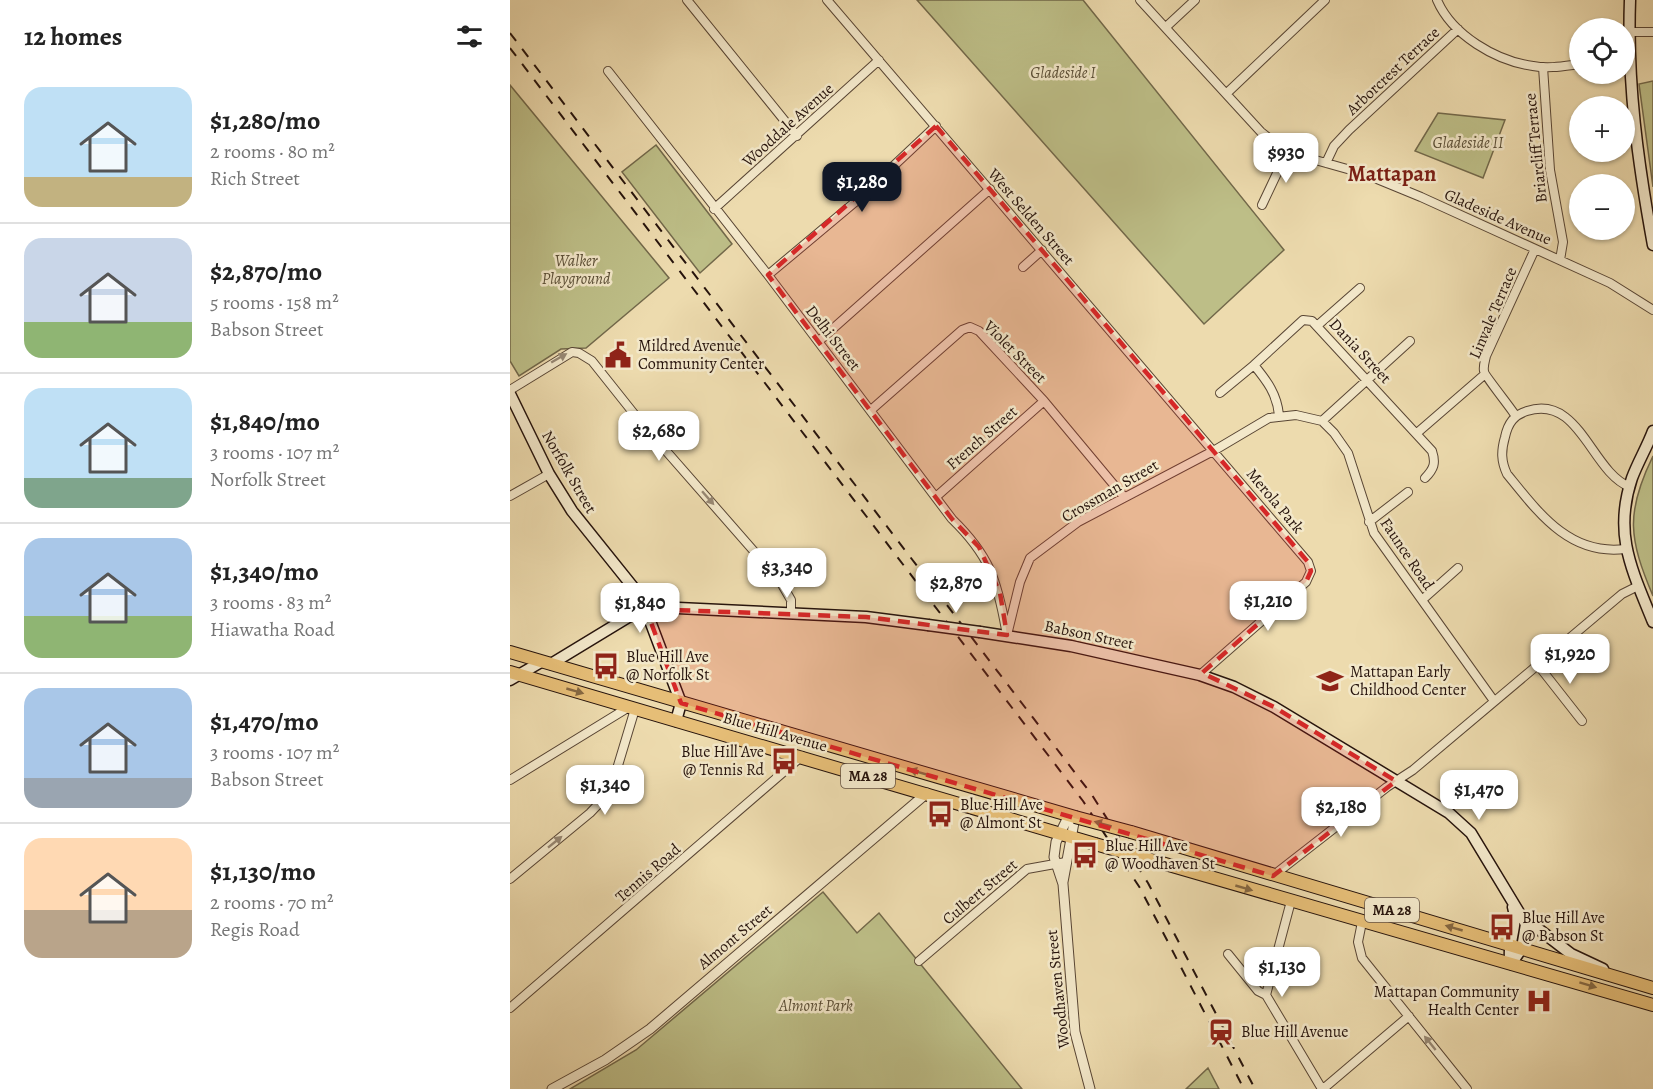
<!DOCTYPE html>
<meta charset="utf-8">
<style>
body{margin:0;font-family:Alegreya,serif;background:#f2f2f2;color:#222;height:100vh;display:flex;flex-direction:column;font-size:22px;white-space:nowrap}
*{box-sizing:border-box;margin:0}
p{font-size:20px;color:#767676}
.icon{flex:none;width:33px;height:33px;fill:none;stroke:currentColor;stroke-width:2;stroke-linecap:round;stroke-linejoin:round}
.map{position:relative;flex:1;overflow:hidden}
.side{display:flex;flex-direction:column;background:#fff;width:510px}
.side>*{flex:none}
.tools{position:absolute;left:1059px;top:18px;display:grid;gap:12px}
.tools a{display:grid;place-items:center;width:66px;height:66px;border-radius:50%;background:#fff;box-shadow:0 2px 4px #0004;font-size:30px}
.price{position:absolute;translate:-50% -51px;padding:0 14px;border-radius:12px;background:#fff;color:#222;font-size:20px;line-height:39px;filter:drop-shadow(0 2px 3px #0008)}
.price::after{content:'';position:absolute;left:50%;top:36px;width:18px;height:14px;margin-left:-9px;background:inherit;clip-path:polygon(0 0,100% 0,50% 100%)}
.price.active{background:#111827;color:#fff}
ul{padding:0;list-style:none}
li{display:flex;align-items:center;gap:18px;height:150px;padding:0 24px}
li+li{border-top:2px solid #e0e0e0}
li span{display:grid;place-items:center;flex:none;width:168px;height:120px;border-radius:18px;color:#555}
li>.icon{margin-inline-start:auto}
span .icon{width:72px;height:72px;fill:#fffc;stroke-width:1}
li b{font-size:26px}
h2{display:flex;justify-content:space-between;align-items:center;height:72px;padding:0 24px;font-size:26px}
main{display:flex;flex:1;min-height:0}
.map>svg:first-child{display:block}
.green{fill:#bdbe87;stroke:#72684a;stroke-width:1.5}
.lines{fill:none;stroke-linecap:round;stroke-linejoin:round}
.minor-casing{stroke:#584534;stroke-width:10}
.tertiary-casing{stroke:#584534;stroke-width:11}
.secondary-casing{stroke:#26130c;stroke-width:13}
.trunk-casing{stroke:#26130c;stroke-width:14}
.minor{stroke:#f3e8ca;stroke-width:8}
.tertiary{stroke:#f3e8ca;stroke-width:9}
.secondary{stroke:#f3e8ca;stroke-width:10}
.trunk{stroke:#e6be77;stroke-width:12}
.rail{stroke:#26130c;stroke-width:2;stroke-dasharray:10 10;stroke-linecap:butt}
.secondary-bridge-casing{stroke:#26130c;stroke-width:13;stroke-linecap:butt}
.trunk-bridge-casing{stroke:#26130c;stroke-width:14;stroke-linecap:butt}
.secondary-bridge{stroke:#f3e8ca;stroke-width:10}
.trunk-bridge{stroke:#e6be77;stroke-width:12}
.oneway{fill:#978874}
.oneway2{fill:#866842}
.marked{fill:#d62828;fill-opacity:0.2;stroke:#d62828;stroke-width:4.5;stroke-dasharray:12 8;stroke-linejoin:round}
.labels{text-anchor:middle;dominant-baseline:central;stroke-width:5;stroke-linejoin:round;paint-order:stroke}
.shield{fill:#f3e8ca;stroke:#645345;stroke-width:1.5}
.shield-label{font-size:15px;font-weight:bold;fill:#26130c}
.street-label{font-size:16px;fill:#26130c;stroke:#f3e8ca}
.park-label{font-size:16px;font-style:italic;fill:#5b4f37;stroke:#f3e8ca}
.poi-label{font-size:16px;fill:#26130c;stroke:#f3e8ca;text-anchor:start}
.district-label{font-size:22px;font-weight:bold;fill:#7a1f14;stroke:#f3e8ca}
</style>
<main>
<section class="side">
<h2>12 homes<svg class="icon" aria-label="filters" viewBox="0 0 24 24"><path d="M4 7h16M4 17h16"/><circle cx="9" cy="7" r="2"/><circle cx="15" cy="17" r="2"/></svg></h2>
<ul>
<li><span style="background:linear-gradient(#bfe0f5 75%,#c2b280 0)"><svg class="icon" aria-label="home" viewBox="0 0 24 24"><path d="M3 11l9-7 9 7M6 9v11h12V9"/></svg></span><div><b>$1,280/mo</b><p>2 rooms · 80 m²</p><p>Rich Street</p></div></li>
<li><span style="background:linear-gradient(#c9d6e8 70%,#8fb573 0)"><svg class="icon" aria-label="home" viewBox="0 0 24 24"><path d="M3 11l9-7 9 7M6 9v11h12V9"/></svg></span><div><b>$2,870/mo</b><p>5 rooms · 158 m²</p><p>Babson Street</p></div></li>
<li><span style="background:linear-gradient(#bfe0f5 75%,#7fa58c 0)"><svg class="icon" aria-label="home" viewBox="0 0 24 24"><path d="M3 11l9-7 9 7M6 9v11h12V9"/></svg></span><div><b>$1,840/mo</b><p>3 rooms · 107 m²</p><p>Norfolk Street</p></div></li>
<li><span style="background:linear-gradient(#a9c7e8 65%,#8fb573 0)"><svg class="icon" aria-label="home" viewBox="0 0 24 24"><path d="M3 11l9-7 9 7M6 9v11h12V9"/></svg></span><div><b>$1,340/mo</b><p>3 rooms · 83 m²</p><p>Hiawatha Road</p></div></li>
<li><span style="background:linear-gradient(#a9c7e8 75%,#9aa5b1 0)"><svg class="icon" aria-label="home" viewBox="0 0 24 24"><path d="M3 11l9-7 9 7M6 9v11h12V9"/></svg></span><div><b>$1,470/mo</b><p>3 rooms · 107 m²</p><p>Babson Street</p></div></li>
<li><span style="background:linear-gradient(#ffd9b3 60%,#b9a48a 0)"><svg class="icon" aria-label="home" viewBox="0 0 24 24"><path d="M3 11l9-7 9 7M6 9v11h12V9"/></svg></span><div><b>$1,130/mo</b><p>2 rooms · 70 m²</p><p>Regis Road</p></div></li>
</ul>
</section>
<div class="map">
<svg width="1143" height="1089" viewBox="0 0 1143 1089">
<rect width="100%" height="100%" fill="#eddbae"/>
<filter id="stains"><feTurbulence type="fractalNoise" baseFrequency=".00333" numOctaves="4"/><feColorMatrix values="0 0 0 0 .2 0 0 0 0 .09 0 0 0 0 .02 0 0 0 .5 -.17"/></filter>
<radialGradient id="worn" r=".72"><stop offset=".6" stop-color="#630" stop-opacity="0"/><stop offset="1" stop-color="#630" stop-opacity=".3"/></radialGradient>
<path class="green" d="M407,0H573L774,250L694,324Z
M1143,81V187L1129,84Z
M0,85L159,278L76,348L51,349L9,376L0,361Z
M928,113L995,120L973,178L905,151Z
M146,145L222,244L190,273L112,172Z
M1143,456V596C1119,539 1115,513 1143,456Z
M313,892L347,933L369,913L512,1089H60L126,1050Z
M698,1068L709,1089H676Z"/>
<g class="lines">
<g class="minor-casing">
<path id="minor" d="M177,0L287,136
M317,0L798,562L801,571L796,582L690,675
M630,0L751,132L777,152L855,174L911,197L1100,283L1143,310
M927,0C942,35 986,61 1023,66C1039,69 1054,66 1070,64
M656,27L685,0
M1119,32H1143
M1033,67L1040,170L1053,242L1050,260
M98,71L258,275L442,519C479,555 487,579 496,630
M717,93L815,0
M816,163L824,146L839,130L948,29
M752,205L777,152
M204,209L369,60
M513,267L532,250
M258,275L344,203L426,126
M808,325L850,288
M309,341L480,189
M0,390L62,352L69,353L82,361L129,420L270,581L281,600V614
M710,393L744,365
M361,410L452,330L460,327L469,331L534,401L614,497
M769,415C767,394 757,381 744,365L793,320L802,321L922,451C926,463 924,469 915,478
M1005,415C1001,408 974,375 974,371C973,366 975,361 976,356L1025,249
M812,421L900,341
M907,433L974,375
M0,496L39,474
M427,496L534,401
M859,522L898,492
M1115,549C1059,556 1028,512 997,474C991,461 991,451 995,437C998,423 1004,415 1017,411C1070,394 1081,472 1120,487
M912,600L948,568
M497,635L510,582L520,558L568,522L705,450L759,418L786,415L812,421L824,433L838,453L864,533L984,701
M1028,665L1072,721
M0,780L119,707
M764,875L877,787L903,770L1112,594L1128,586
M0,879L80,813L100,792L125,709
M781,901L756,995L812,1089
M852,922L848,942L852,958L957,1089
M718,954L748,991L756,995
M409,961L517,869L556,862
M0,1008L292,756
M813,1089L899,1016"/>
</g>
<g class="tertiary-casing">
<path id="tertiary" d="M559,815L546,842L544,857L553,884L565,1032L580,1089
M553,882L565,817
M42,1089L95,1060L140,1029L417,793"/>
</g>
<g class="secondary-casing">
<path id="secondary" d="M1120,0C1117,84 1128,163 1143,245
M0,394L39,474L62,511L131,597L171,703L166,721
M1143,431C1137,447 1128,462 1122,478C1103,534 1122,570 1143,622
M470,632L561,646L690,675L724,687L764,707L939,813L961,833L1016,924L1012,948L1001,964
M41,664L125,613L147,607L356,617L418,625
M0,680L31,662
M1014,918L1061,954L1093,969
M1001,964C996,944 1009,926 1003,907"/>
</g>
<g class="trunk-casing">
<path id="trunk" d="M0,652L565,817
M0,672L585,844
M621,832L1143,988
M638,859L1143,1005"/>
</g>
<use href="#minor" class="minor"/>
<use href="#tertiary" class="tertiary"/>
<use href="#secondary" class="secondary"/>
<use href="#trunk" class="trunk"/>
<path class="rail" d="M0,33L582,795L638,883L745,1089
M0,48L573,801L630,888L734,1089"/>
<g class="secondary-bridge-casing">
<path id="secondary-bridge" d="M418,625L470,632"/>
</g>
<g class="trunk-bridge-casing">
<path id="trunk-bridge" d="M565,817L621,832
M585,844L638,859"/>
</g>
<use href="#secondary-bridge" class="secondary-bridge"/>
<use href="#trunk-bridge" class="trunk-bridge"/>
</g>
<defs><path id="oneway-solid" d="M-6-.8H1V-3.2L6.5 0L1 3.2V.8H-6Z" transform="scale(1.5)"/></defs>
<g class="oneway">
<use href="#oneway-solid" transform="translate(49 358) rotate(-30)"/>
<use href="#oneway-solid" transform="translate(198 498) rotate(49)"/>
<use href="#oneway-solid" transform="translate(45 842) rotate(-39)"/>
<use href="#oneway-solid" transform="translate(920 1043) rotate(-129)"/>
</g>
<g class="oneway2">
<use href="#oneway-solid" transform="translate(65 691) rotate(16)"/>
<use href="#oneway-solid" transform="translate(408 772) rotate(-164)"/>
<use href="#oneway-solid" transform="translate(593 824) rotate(-164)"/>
<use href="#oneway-solid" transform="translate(734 888) rotate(16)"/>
<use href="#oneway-solid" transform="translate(944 928) rotate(-164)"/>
<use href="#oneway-solid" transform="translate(1078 985) rotate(17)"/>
</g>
<path class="marked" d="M426,126L798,562L801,571L796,582L692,673L764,707L886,781L763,876L171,703L136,609L356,617L497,635L490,593L469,547L442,519L258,275Z"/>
<defs>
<g id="civic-bare" transform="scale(2.07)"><path d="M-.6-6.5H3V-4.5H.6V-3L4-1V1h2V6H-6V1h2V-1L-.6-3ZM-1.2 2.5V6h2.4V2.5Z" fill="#8f2418" stroke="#f3e8ca" stroke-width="2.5" paint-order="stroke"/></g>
<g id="bus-bare" transform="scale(2.07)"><path d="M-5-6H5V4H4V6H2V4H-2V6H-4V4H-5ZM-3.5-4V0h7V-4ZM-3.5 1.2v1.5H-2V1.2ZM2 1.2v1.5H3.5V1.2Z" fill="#8f2418" stroke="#f3e8ca" stroke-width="2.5" paint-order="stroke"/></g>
<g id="school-bare" transform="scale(2.07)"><path d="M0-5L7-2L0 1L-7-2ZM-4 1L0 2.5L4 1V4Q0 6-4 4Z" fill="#8f2418" stroke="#f3e8ca" stroke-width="2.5" paint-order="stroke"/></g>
<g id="hospital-bare" transform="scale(2.07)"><path d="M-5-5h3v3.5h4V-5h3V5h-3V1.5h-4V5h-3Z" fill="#8f2418" stroke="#f3e8ca" stroke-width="2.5" paint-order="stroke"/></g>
<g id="station-bare" transform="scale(2.07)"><path d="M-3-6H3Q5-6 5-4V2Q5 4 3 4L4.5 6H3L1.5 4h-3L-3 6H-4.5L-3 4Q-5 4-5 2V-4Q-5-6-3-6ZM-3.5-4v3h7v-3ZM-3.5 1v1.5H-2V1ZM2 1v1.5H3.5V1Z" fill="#8f2418" stroke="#f3e8ca" stroke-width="2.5" paint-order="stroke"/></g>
</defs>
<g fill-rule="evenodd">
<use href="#civic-bare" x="108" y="355"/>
<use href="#bus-bare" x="96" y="666"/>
<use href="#school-bare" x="820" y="681"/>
<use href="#bus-bare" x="274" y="761"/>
<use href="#bus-bare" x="430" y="814"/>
<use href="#bus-bare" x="575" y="855"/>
<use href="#bus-bare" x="992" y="927"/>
<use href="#hospital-bare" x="1029" y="1001"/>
<use href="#station-bare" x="711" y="1032"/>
</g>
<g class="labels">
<g class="shield">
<rect x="331" y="764" width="54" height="24" rx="4.5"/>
<rect x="855" y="898" width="54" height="24" rx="4.5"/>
</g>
<g class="shield-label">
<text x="358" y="776">MA 28</text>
<text x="882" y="910">MA 28</text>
</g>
<g class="street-label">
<text transform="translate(883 71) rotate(-43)">Arborcrest Terrace</text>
<text transform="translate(278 125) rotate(-42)">Wooddale Avenue</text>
<text transform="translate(1026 148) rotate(-96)">Briarcliff Terrace</text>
<text transform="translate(521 217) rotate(49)">West Selden Street</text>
<text transform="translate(988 217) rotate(24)">Gladeside Avenue</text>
<text transform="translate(983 313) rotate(-67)">Linvale Terrace</text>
<text transform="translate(323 338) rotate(52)">Delhi Street</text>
<text transform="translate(850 351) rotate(47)">Dania Street</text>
<text transform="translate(505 352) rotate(45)">Violet Street</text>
<text transform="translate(472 438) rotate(-41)">French Street</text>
<text transform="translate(59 472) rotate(60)">Norfolk Street</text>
<text transform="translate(600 491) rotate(-30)">Crossman Street</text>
<text transform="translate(765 501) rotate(50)">Merola Park</text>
<text transform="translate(897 554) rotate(56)">Faunce Road</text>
<text transform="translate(579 635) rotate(12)">Babson Street</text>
<text transform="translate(265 732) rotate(16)">Blue Hill Avenue</text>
<text transform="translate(138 873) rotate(-41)">Tennis Road</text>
<text transform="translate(470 892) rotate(-40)">Culbert Street</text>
<text transform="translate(225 937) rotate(-40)">Almont Street</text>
<text transform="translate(548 989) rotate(-96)">Woodhaven Street</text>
</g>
<g class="park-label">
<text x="553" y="73">Gladeside I</text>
<text x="958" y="143">Gladeside II</text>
<text x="66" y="261">Walker<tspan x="66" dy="18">Playground</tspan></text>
<text x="306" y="1006">Almont Park</text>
</g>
<g class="poi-label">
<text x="128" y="346">Mildred Avenue<tspan x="128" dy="18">Community Center</tspan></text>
<text x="116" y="657">Blue Hill Ave<tspan x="116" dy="18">@ Norfolk St</tspan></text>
<text x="840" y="672">Mattapan Early<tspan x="840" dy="18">Childhood Center</tspan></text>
<text x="254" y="752" text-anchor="end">Blue Hill Ave<tspan x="254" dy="18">@ Tennis Rd</tspan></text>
<text x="450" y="805">Blue Hill Ave<tspan x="450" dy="18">@ Almont St</tspan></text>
<text x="595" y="846">Blue Hill Ave<tspan x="595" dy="18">@ Woodhaven St</tspan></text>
<text x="1012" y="918">Blue Hill Ave<tspan x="1012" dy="18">@ Babson St</tspan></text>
<text x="1009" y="992" text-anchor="end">Mattapan Community<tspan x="1009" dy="18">Health Center</tspan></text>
<text x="731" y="1032">Blue Hill Avenue</text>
</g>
<g class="district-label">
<text x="882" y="174">Mattapan</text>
</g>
</g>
<rect width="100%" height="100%" filter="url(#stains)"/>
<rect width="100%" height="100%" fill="url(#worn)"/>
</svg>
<div class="tools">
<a><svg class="icon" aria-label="locate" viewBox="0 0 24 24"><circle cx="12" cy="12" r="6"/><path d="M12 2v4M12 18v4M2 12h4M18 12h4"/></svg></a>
<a>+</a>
<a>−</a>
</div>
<b class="price" style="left:776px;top:184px">$930</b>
<b class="price active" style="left:352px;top:213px">$1,280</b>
<b class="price" style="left:149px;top:462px">$2,680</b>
<b class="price" style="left:277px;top:599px">$3,340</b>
<b class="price" style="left:446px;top:614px">$2,870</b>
<b class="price" style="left:758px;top:632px">$1,210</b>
<b class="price" style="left:130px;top:634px">$1,840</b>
<b class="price" style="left:1060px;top:685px">$1,920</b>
<b class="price" style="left:95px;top:816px">$1,340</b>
<b class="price" style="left:969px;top:821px">$1,470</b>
<b class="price" style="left:831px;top:838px">$2,180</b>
<b class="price" style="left:772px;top:998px">$1,130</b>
</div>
</main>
